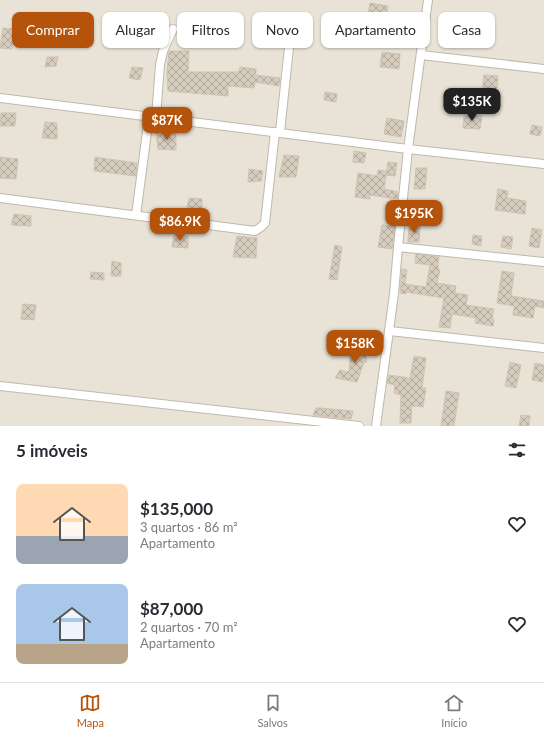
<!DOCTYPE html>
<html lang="pt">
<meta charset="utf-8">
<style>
body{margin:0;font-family:Lato,sans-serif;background:#f7f7f7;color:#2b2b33;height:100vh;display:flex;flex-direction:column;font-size:15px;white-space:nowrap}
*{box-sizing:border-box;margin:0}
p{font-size:13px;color:#7c7c81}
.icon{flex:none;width:22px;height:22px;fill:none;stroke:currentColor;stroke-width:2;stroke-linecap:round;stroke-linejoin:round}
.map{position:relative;height:426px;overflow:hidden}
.sheet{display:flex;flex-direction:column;background:#fff;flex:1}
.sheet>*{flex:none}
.top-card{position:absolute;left:12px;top:12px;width:520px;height:36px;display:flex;gap:8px}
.price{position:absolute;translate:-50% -34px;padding:0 9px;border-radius:8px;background:#b45309;color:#fff;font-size:13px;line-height:26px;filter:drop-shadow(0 1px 2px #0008)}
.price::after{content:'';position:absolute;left:50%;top:24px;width:12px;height:9px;margin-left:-6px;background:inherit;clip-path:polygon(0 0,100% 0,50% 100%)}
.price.current{background:#222;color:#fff}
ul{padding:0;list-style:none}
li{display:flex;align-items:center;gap:12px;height:100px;padding:0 16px}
li span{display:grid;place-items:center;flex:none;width:112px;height:80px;border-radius:8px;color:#555}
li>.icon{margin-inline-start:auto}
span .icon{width:48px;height:48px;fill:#fffc;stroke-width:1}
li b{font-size:17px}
h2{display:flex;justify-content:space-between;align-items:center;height:48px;padding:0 16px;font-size:17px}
.pill{padding:0 14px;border-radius:8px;background:#fff;box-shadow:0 1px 3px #0004;font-size:14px;line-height:36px}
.pill.current{background:#b45309;color:#fff}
.dock{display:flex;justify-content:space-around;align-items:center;height:56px;border-top:1px solid #e1e1e2;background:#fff;font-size:11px;color:#7c7c81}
.dock a{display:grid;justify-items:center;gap:2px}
.dock .current{color:#b45309}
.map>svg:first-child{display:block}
.residential{fill:#e8e2d7}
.building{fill:url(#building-cross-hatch);stroke:#d0c3b1}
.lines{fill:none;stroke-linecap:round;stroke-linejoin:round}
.minor-casing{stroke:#c0b8ab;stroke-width:10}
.minor{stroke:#fff;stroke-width:8}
</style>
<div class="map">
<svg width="544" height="426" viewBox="0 0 544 426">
<defs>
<pattern id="building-cross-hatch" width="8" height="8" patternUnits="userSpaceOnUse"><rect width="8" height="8" fill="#d6ccbe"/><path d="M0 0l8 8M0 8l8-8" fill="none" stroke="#b0a79b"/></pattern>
</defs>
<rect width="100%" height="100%" fill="#f4f0e9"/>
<path class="residential" d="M0,0H544V426H0Z"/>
<path class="building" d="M370,3L388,6L385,23L367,20Z
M3,28L14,29L12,49L0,48Z
M169,51H189L188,72H239L240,67L256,69V75L280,78L279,86L255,82L254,88L228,86V96L168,91L167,72Z
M382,52L400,54L399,69L380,67Z
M47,57H58L56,66L45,67Z
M132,67L143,68L140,80L129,78Z
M484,75L498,76L496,98L482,97Z
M325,92L337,94L336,102L324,100Z
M1,113H16L15,126H0Z
M464,115L482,116L480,129L463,128Z
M387,118L404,121L401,137L384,134Z
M45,122L57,123V139L42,138Z
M532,125L542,127L540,136L530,134Z
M156,132L176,133V150L158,149Z
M354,151L366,153L364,163L353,162Z
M284,155L299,156L296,177H279Z
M0,157L18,159L16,179L0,178Z
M95,157L137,163L136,176L94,171Z
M388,162L397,163L395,176L386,175Z
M416,168H427L425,189H414Z
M249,169L263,171L261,181L248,182Z
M378,170L387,171L384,189L398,192L397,199L370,195V199L355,197L358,173L377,176Z
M498,189L508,191L507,198L526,201L525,214L495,210Z
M189,198L202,199V210L187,209Z
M14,214L31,216V226L11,225Z
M382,225L395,227L392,249L378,247Z
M409,226L420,227L419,242H408Z
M532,228L542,230L539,248L529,246Z
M174,235L188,236V248L172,247Z
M473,235L482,236L481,246L472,244Z
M237,236L257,238L256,258L233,257Z
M503,236L513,237L511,249L501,247Z
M335,245L342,247L337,280L329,279Z
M416,254L439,257L438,269L440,270L437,283L456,286L455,293L468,295L466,305L494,309L492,319L494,320L493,326L475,323L476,318L452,314L450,328L439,327L444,298L406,292V294L400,293L402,269L407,270L405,284L426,287L430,265L415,263Z
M112,261L121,263V276H111Z
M502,271L514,273L511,296L544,301V308L535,306L533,318L513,315L514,306L497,303Z
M91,272L104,273V280L90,279Z
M23,304L36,305L34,320L21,319Z
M351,344L367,346L366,363L364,362L357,382L335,378L340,370L349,372Z
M414,356L426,358L422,388H426L423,407L412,406L411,423H400L401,395L394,393L395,385L387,383L389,375L410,378Z
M510,362L521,365L516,388L505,386Z
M535,363L544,365L543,382L532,380Z
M446,391L459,393L454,426H441Z
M316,408H320L353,411L351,419L313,415Z
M521,415L530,416L529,426H519Z"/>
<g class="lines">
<g class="minor-casing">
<path id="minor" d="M421,55L544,69
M0,98L408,149L544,164
M156,117L160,65L163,51L173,29
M280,132L290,38
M0,198L255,231L261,227L265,223L275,132
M136,215L149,117
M398,247L544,262
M390,331L544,348
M0,386L359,426
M376,426L394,294L398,247L408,149L428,0"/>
</g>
<use href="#minor" class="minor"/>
</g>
</svg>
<b class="price current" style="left:472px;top:122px">$135K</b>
<b class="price" style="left:167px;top:141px">$87K</b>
<b class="price" style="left:414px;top:234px">$195K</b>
<b class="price" style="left:180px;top:242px">$86.9K</b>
<b class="price" style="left:355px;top:364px">$158K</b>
<div class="top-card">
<a class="pill current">Comprar</a>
<a class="pill">Alugar</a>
<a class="pill">Filtros</a>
<a class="pill">Novo</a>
<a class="pill">Apartamento</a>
<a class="pill">Casa</a>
</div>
</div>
<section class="sheet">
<h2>5 imóveis<svg class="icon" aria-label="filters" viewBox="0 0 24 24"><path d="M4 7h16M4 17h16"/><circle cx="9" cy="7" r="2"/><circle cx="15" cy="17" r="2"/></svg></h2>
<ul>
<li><span style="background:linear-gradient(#ffd9b3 65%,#9aa5b1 0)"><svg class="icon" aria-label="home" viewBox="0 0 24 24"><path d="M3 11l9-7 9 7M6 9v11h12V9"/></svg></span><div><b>$135,000</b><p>3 quartos · 86 m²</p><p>Apartamento</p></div><svg class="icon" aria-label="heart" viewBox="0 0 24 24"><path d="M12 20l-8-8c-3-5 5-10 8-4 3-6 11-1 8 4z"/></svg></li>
<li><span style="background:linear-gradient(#a9c7e8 75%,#b9a48a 0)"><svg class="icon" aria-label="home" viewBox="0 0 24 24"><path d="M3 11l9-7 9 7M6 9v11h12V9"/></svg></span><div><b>$87,000</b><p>2 quartos · 70 m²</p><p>Apartamento</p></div><svg class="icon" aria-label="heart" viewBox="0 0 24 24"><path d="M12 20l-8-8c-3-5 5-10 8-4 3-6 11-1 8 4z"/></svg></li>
</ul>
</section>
<nav class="dock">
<a class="current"><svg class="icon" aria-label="map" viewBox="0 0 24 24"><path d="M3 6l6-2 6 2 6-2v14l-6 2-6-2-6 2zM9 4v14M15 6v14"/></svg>Mapa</a>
<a><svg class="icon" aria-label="saved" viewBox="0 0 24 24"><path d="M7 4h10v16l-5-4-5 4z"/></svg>Salvos</a>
<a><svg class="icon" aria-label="home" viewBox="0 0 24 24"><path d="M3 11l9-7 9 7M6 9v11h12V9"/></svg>Início</a>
</nav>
